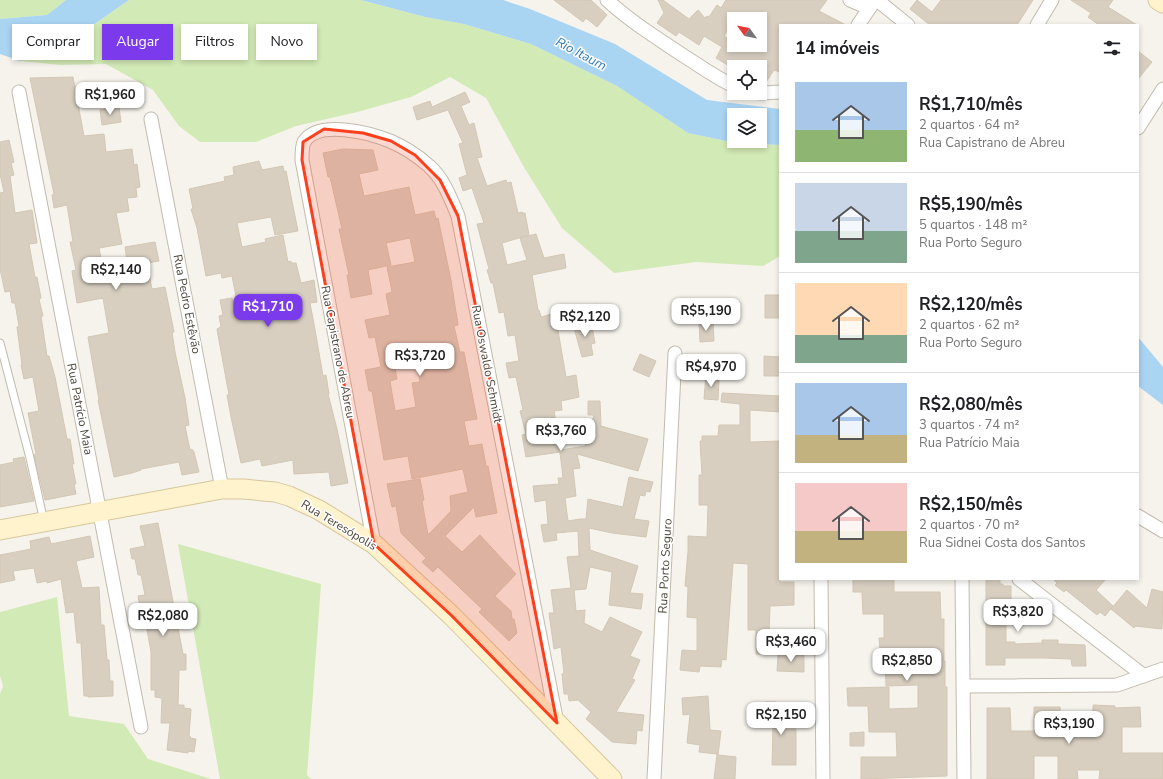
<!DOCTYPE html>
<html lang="pt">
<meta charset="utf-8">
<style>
body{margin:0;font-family:"Nunito Sans",sans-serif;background:#f2f2f2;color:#202124;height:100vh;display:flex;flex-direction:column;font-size:15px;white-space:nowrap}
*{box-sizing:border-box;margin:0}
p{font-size:13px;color:#757577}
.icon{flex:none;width:22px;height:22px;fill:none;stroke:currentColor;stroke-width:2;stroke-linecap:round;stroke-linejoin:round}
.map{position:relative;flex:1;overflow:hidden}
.drawer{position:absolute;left:779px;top:24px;width:360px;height:556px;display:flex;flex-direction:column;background:#fff;border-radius:0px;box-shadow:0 2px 6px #0003}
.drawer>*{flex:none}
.top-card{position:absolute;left:12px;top:24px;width:380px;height:36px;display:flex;gap:8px}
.needle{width:26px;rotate:303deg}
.buttons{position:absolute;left:727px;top:12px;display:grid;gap:8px}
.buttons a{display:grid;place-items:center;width:40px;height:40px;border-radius:0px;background:#fff;box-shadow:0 2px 6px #0003;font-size:20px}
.price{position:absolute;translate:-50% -34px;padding:0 9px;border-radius:8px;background:#fff;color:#222;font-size:13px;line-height:26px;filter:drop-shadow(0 1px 2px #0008)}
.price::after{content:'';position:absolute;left:50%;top:24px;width:12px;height:9px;margin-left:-6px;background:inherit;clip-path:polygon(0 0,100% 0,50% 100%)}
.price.on{background:#7c3aed;color:#fff}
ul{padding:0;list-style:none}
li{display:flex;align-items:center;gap:12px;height:100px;padding:0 16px}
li+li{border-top:1px solid #e0e0e0}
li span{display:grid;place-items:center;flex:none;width:112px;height:80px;border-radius:0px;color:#555}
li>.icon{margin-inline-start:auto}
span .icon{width:48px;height:48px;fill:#fffc;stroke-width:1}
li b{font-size:17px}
h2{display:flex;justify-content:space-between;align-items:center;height:48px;padding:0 16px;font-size:17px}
.chip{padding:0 14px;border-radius:0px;background:#fff;box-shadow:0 2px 6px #0003;font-size:14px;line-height:36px}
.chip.on{background:#7c3aed;color:#fff}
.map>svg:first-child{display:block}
.green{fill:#d2eab5}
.water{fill:#a9d4f2;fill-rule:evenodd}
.building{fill:#d8cfc1;stroke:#d3c7b4;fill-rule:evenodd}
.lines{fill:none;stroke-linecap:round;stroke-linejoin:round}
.lane-casing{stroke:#c2bbae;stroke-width:9}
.street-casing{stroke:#c2bbae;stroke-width:15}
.secondary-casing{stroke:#d6c79b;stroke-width:21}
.lane{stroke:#fff;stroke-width:7}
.street{stroke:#fff;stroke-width:13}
.secondary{stroke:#fff3cd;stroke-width:19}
.marked{fill:#fc3f1d;fill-opacity:0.2;stroke:#fc3f1d;stroke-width:3;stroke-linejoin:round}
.labels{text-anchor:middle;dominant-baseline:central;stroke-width:3;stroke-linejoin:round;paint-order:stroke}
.street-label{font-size:12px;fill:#4b4439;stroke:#fff}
.water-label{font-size:13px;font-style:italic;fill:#2e7ab2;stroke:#fff}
</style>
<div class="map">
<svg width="1163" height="779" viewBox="0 0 1163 779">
<rect width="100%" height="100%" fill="#f6f3ec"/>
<path class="green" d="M0,0H66L47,15L0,19Z
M129,0H361L425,17L464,24L531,44L617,86L688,133L731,142L780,145V256L763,266L696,262L614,273L562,228L525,169L486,98L450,77L411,97L357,112L296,126L256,142H200L179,126L153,90L106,64L61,65L20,61L93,25Z
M178,544L321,584L307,775L311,779H220Z
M57,597L69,716L124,724L148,759L211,779H0V694L3,686L0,676V612Z"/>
<path class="water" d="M66,0H129L93,25L20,61L0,54V19L47,15Z
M361,0H503L530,9L615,44L707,100L780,109V145L731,142L688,133L617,86L531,44L464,24L425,17ZM734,115H760V141H734Z
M1138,337L1163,367V405L1138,386Z"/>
<path class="building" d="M554,0H591L607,15L597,27L586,18L583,22Z
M658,0H663L689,19L698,10L705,18L707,16L709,17L717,5L721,8L726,0H827L819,11L846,25H780V72L774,70L764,85H760V67H731L716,58L722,47L704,36L699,45L679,32L676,36L657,23L664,13ZM734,19H765L760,38V45H748L746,50L738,45H734V42L724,36Z
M917,0L932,12L941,0H1033L1017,25H930L910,9Z
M1071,0H1113L1108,7L1137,25H1099L1088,17L1091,13Z
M1138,51L1152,62L1138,79Z
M73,77L84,136L104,134L106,152L132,149L134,165L137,164L140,187L136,188L137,197L127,198L129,211L116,213L122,244L99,248L104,272L128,268L125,247L155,242L159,261L147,263L152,289L165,287L174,332H172L175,352L185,398L189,425L185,426L190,450L192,449L194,452L199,472L182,475L179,462L141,469V470L132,473L114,477L98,400H99L88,337L109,333L103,298L77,303L72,271L76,270L70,242H73L67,205L54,208L52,195L54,194L30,78Z
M465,92L470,102L461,106L469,125L474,123L482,157L477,158L487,186L506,180L507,183L511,182L518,213L522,212L523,213H525L529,235L502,243L507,265L527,260L520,238L536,234L544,258L564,254L566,268L532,275L538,310H539L541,317L555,313L566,377L576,375L579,397L561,401L562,410L554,411L561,450L585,446L594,415H588V401H600L601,426L648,439L638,471L577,454L580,468L573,469L576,496L565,498L568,521L580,519H586L588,499L623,507L629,477L653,482L650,492L646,491L645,496L640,495L634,519L649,521L646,537L612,533L589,528L590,550L638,566L630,593L643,594L641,609L609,605L612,572L590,567L586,589L574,590L576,611L585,610L584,623L602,632L610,617L642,632L630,656L640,660L632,679L635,680L616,712L644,715L642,731L637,730L636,744L612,742L586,719L591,712L578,700L569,701L568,694H564L562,674L564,673L561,647L554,649L549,613H554L551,590L571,588L567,557L579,556L578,531L556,533L557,540L544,542L541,525L548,524L546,500L535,502L533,486L559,484L558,478H563L560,452L526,457L522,435L526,434L520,411L523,410L516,377L509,378L506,363L519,361L515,335L508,336L504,312L499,313L493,283H491L487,270L489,269L477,224L484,223L472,188L463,191L459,178L467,175L459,144L463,143L448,110L417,120L413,107L430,101L432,107Z
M119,107L121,122L102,125L100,110Z
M9,140L14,162L11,163L14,175L10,176L15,213L32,210L37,243L29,244L35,277H37L41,298L39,299L43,316H41L47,356H49L55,377L67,439H70L74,464H72L76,484H74L76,494L45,500L34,455L36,454L28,413L39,411L33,377L24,379L21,365H22L17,327L19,326L15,303H12L10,291L5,292L0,269V193L4,192L0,174V142Z
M343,149L373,150L378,170L359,174L364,196L409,187L415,215L434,211L436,219L438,218L451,280L458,325L454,326L460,352H464L477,419L464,421L469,446L482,444L486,466H488L497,513L476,517L474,507L445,536L462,552L480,535L516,574L495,596L511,611L512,619H514L517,633L509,641L479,612L482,609L438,567L433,572L422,562L426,558L401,533L396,506L392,507L387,484L420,479L424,500L422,501L428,535L451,511L450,496L468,492L463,469L412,479L408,456L384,460L372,391H369L365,370L381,367L375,337L369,338L365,320L390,315L386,294L392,292L387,267L415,262L410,238L386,243L391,265L368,270L372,294L351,298L347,275H349L339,229H342L330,177H328L323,153ZM415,354L420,382L412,383L416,407L395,411L390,381L397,379L393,358Z
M259,161L262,170L283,166L284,172L286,171L298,231L275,235L271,217L237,223L242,247L266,242L265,239L283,235L288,262L291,261V263H296L301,283L314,280L317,302L310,303L314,324L323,376L326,375L329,394H328L337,429L348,483L331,486L329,472L294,474L293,460L262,466L260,459L241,463L231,417L227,395H229L218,335L217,329L221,327L219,316L223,315L220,300L232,298L237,320L257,316L251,293L236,296L232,276L222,278L221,273L206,276L197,228L191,209H193L189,189L225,181L224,177L234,175L233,167Z
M765,295H780V318H765Z
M596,304L612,312L605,327L589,320Z
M591,321L595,343L591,344L593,355L582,357L573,324Z
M713,321L714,341L700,342L699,322Z
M640,354L656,361L649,377L633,370Z
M764,356L780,357V376H764Z
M706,374L715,375L716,380H719L718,400L704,399Z
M722,393L780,396V412L750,410V442L780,441V582H794V605L770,606L769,632H773V654H756V630H748V564L733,563L726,660L722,659L721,667L700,666L699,672L680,670L682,650L697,651V618L687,617L688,587L685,586L688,551V536L707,537L708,505H699V475H702L700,441H702V436H718L719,425H740V404L721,402Z
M24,457L34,501L0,507V465L14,462L13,459Z
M158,523L183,654H186V670H179L178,705H184V708L191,709L189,736L191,737L190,738L196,739L194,752L188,751V753L167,750L170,723H161L162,698L155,697V690H151V652L145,619H142L138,596L145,595L141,575H138L135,559H132L130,549L145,546L140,526Z
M90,536L94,557L76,561L82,588L99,587L101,625H104L107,660H109L110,681H113V696L88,697V696H84L81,643H77L74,612L66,613L61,579L47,583V581L37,583L34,568L13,571L15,580L0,583V555L31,549L30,541L49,537L51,544Z
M853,579H894V592H940L941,619H944V661H945V687H947V776L861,779V757H897L896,732H869L868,706H848L847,688L889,687V709L918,708V685L886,686L885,649H880L879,638H884V614H863L862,592H853Z
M986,579H1000V584H1003V586H1011V601H1020L1021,613H1006V642H1015V644L1042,643V640H1058V644L1085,645L1086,666H1072L1071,659L1044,658H1005V665H986Z
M1053,579H1106L1096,590L1113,606L1105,616L1100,612L1097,615L1066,590L1064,592L1055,585L1057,583Z
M1152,589L1163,592L1162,629L1135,626L1134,628L1111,609L1127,590L1147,608Z
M778,655H804V672L777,671Z
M708,696L710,730L721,731L718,755L736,757L735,779H714L717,754L699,752L700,745L687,743L690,714L683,715L682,698Z
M765,702H776V708H786V729H796V765H772L773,725H765Z
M1093,705L1115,706V708L1140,707L1141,727H1122V753H1163V779H1099L1100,770H1077L1078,779H1058V756H1034V779H987V708H1010L1011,731H1034V707H1060L1061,716H1093Z
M864,732V746H850V733Z"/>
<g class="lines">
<g class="lane-casing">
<path id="lane" d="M0,343L30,458L44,522"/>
</g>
<g class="street-casing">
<path id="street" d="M607,0C631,22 657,38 684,56C700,66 716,78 734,86
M850,0L869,8
M877,0L908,25
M858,25L875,0
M1037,25L1052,0
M19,92L141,727
M760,93L780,92
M151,119L222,489
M1138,128L1163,89
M1138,516L1163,531
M374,544L302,160C302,155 302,146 304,142C318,119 370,133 390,141C404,147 418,156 429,166C443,178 451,199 458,216L557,723
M821,579L823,779
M962,579L964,779
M1019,579L1144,676
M963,686L1117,685L1163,669
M654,779L675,353"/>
</g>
<g class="secondary-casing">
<path id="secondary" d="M1158,0L1163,3
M0,530L222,489H244L263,491L275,492L289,496L319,510L374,544L452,616L612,779"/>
</g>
<use href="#lane" class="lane"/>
<use href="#street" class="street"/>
<use href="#secondary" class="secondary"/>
</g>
<path class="marked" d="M324,129L363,133L391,141L415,155L440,180L458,216L557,723L452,616L374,544L302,160L303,142Z"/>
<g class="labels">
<g class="street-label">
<text transform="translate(187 304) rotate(79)">Rua Pedro Estêvão</text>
<text transform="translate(338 352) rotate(79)">Rua Capistrano de Abreu</text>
<text transform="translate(487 364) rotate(79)">Rua Oswaldo Schmidt</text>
<text transform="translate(80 409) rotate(79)">Rua Patrício Maia</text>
<text transform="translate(339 525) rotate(31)">Rua Teresópolis</text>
<text transform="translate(665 566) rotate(-87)">Rua Porto Seguro</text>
</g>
<g class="water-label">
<text transform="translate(581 54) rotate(28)">Rio Itaum</text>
</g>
</g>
</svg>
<div class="buttons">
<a><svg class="needle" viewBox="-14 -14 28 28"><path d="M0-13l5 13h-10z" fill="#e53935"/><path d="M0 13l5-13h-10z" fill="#757577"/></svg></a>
<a><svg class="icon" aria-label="locate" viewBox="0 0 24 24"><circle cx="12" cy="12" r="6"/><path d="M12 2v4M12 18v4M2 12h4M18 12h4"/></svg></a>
<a><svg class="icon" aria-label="layers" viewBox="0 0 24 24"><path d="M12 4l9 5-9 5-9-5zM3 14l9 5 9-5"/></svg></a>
</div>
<b class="price" style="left:110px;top:116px">R$1,960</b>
<b class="price" style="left:116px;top:291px">R$2,140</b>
<b class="price on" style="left:268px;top:328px">R$1,710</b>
<b class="price" style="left:706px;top:332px">R$5,190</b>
<b class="price" style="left:585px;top:338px">R$2,120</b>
<b class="price" style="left:420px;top:377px">R$3,720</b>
<b class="price" style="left:711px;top:388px">R$4,970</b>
<b class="price" style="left:561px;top:452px">R$3,760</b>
<b class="price" style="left:1018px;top:633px">R$3,820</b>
<b class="price" style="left:163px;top:637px">R$2,080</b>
<b class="price" style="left:791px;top:663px">R$3,460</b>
<b class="price" style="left:907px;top:682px">R$2,850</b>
<b class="price" style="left:781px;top:736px">R$2,150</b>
<b class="price" style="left:1069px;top:745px">R$3,190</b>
<div class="top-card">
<a class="chip">Comprar</a>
<a class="chip on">Alugar</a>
<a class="chip">Filtros</a>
<a class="chip">Novo</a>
</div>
<section class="drawer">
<h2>14 imóveis<svg class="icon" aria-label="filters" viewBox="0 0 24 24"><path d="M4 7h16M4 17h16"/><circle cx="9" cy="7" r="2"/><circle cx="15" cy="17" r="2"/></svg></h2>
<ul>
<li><span style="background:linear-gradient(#a9c7e8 60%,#8fb573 0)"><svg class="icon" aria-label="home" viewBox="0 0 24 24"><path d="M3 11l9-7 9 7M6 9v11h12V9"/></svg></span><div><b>R$1,710/mês</b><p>2 quartos · 64 m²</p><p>Rua Capistrano de Abreu</p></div></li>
<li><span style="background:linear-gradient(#c9d6e8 60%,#7fa58c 0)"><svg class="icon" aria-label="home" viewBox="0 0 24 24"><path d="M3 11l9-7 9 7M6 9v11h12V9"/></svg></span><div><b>R$5,190/mês</b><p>5 quartos · 148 m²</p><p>Rua Porto Seguro</p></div></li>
<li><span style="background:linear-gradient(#ffd9b3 65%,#7fa58c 0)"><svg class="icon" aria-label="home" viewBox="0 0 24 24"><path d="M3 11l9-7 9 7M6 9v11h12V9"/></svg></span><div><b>R$2,120/mês</b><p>2 quartos · 62 m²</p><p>Rua Porto Seguro</p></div></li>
<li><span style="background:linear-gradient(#a9c7e8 65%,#c2b280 0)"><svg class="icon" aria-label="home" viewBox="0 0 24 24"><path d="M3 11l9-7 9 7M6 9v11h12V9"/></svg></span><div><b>R$2,080/mês</b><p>3 quartos · 74 m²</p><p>Rua Patrício Maia</p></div></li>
<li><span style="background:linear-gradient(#f6c9c9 60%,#c2b280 0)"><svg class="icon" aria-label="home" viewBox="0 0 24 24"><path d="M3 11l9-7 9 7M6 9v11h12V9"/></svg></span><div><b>R$2,150/mês</b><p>2 quartos · 70 m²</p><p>Rua Sidnei Costa dos Santos</p></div></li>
</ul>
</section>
</div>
